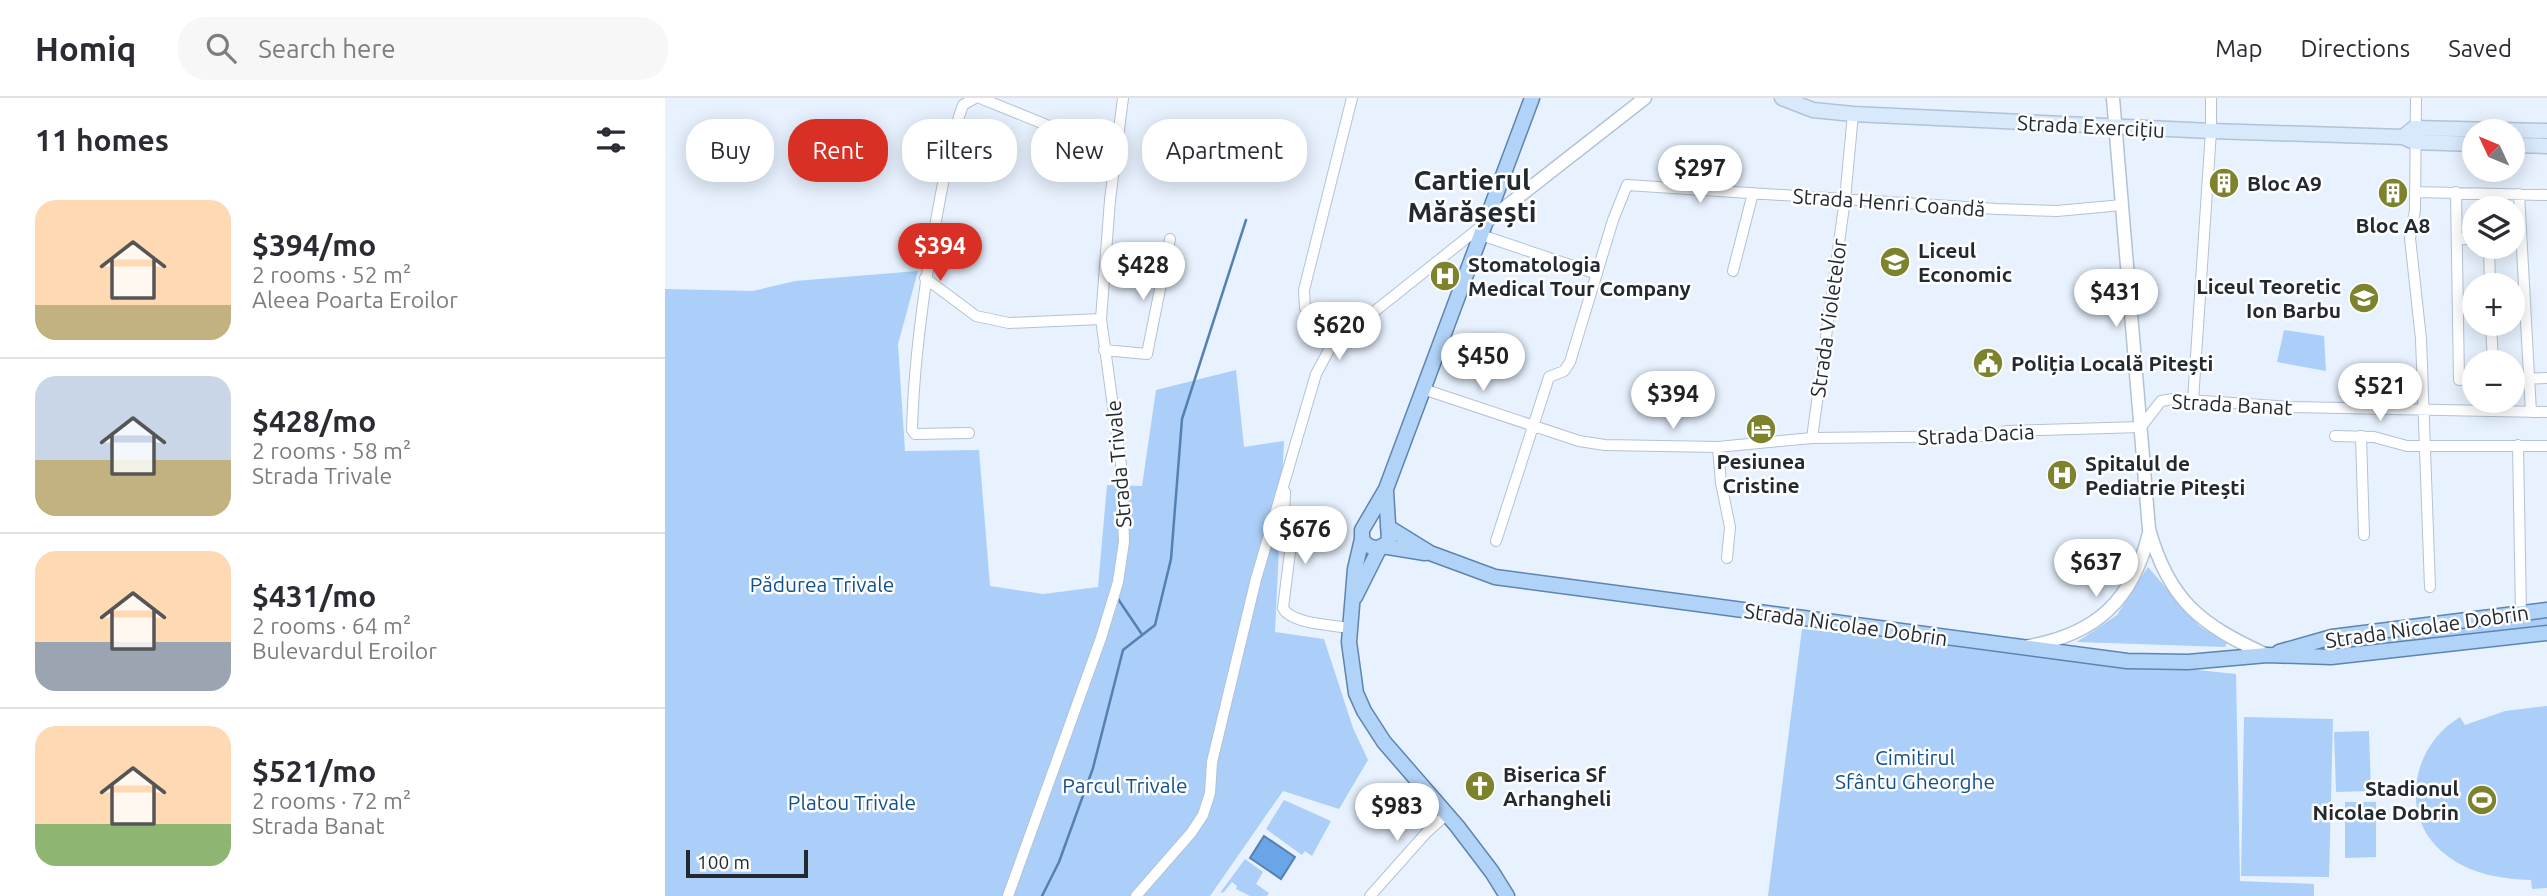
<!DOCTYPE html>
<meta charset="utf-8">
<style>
body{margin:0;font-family:Ubuntu,sans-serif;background:#f7f7f7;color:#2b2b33;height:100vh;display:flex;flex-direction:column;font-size:26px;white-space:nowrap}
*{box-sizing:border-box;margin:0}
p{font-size:23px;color:#7c7c81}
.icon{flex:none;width:38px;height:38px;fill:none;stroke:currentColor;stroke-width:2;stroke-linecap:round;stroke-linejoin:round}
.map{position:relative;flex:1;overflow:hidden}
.details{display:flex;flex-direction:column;background:#fff;width:665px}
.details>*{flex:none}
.hud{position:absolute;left:21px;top:21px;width:665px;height:63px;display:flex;gap:14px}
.needle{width:46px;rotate:314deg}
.fabs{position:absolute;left:1797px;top:21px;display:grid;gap:14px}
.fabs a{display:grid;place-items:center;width:63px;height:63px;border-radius:50%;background:#fff;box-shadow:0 4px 18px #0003;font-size:35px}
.scale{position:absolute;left:21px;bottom:18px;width:122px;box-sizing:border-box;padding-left:7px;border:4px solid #232930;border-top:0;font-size:19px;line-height:24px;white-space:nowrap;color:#232930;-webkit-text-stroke:5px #fefefe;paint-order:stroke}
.price{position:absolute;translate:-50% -60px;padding:0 16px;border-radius:24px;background:#fff;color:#222;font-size:23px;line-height:46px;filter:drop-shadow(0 2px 4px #0008)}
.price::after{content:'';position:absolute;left:50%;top:42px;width:21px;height:16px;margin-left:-10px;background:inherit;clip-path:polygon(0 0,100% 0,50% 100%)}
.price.active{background:#d93025;color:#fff}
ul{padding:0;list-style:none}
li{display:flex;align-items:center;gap:21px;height:175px;padding:0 35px}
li+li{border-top:2px solid #e1e1e2}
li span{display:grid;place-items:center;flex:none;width:196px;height:140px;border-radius:21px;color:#555}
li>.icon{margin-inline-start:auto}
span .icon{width:84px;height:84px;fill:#fffc;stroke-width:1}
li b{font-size:30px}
h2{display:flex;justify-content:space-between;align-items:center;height:84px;padding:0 35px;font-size:30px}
.tag{padding:0 24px;border-radius:28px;background:#fff;box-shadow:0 4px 18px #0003;font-size:24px;line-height:63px}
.tag.active{background:#d93025;color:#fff}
header{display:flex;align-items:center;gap:42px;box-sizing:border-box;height:98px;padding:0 35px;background:#fff;border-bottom:2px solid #e1e1e2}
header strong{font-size:33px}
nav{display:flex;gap:38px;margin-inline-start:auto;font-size:24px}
.search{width:490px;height:63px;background:#f7f7f7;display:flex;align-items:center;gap:18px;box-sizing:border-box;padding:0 24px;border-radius:28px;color:#7c7c81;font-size:26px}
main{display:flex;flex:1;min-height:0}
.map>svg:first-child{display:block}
.green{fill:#abcff8}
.water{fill:#6aa5e8;stroke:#5580b1;stroke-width:2}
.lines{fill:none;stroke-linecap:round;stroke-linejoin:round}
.stream{stroke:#5580b1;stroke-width:2.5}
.minor-casing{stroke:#b2c2d6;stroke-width:12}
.tertiary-casing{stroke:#b2c2d6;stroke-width:15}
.secondary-casing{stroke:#b2c2d6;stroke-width:17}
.primary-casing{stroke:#5e84af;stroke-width:17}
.minor{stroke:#fff;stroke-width:10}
.tertiary{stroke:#fff;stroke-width:12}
.secondary{stroke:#d8e9fb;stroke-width:14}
.primary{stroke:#b2d3f8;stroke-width:14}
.labels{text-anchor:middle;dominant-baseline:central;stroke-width:5;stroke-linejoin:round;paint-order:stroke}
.street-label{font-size:21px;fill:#232930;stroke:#fefefe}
.poi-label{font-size:21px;font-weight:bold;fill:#232930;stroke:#fefefe;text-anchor:start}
.park-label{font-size:21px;fill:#11508c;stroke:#fefefe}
.district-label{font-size:28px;font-weight:bold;fill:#232930;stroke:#fefefe}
</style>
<header>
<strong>Homiq</strong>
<div class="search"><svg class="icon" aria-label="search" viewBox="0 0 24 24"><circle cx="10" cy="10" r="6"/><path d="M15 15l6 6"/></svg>Search here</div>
<nav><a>Map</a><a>Directions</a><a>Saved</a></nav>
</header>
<main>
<section class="details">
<h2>11 homes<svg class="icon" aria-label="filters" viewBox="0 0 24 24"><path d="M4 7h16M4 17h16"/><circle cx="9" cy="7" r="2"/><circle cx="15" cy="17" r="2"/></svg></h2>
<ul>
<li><span style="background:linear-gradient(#ffd9b3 75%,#c2b280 0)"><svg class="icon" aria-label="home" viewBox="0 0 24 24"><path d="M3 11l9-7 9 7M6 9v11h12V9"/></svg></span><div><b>$394/mo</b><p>2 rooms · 52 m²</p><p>Aleea Poarta Eroilor</p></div></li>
<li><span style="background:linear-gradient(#c9d6e8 60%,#c2b280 0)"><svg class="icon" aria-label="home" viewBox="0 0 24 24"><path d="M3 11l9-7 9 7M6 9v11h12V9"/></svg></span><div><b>$428/mo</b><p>2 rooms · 58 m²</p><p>Strada Trivale</p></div></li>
<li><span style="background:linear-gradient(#ffd9b3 65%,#9aa5b1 0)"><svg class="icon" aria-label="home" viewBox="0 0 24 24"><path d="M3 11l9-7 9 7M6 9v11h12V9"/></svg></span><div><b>$431/mo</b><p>2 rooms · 64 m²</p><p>Bulevardul Eroilor</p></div></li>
<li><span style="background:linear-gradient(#ffd9b3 70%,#8fb573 0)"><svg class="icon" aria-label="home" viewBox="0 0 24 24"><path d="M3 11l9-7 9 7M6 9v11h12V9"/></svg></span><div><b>$521/mo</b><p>2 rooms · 72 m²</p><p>Strada Banat</p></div></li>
</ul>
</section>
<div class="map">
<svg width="1882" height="798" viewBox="0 0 1882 798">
<rect width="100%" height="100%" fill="#e7f2fe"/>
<path class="green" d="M253,173L233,246L240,353L314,352L325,488L378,496L433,489L442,387L477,388L491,292L571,272L579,349L619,343L610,534L659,541L688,630L703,662L674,711L618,693L545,798H0V191L88,193L130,183Z
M1619,232L1659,238L1661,273L1612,264Z
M1483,469L1534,528L1562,545L1560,549L1412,544L1452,517Z
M1882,520V527L1668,553L1665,550L1669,546Z
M1137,531L1571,576L1575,783L1649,786V798H1103Z
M1882,608V790L1867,791L1866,782C1836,781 1804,776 1780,756C1733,719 1746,648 1795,619L1800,627L1840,613Z
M1579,619L1668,621L1664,779L1576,778Z
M1704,633L1706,693L1671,694L1669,634Z
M619,702L666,723L647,758L640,753L637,757L601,731Z
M1680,704H1711V759L1680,760Z
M580,761L598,774L591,786L604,795L602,798H585L571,791L572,788L567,784L559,794L555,795Z"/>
<path class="water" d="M599,738L630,759L616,781L585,760Z"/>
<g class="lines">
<path class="stream" d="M451,498L476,535
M377,798L394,764L428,670L458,552L490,527L506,461L517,321L581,122"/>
<g class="minor-casing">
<path id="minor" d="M315,0L389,30L453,42
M1751,0L1750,112L1745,140L1756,241L1765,489
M1750,94L1882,97
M1791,94L1794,282L1810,281
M1854,96L1866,314
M816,137L932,176
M1792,140L1810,142
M1824,149L1825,187
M1068,173L1088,95
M260,180L311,218L344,225L436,221
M1826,226L1828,264
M666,248L640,210L639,192L687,0
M439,252L482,256L505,141
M1848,281L1882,280
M758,291L914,343L940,347L1053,349L1147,340L1328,338L1342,333L1476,329L1496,303L1508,301L1626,309L1882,314
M1528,303L1546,33V0
M304,335L250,336L247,332C249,258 259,189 272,117C279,81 285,42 298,7L310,0
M1670,338L1709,339L1742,348H1882
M1696,338L1699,437
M1147,340L1180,101L1188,16
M1853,347L1856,515
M1053,349L1056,385L1065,429L1062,460
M620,394L619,417L626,446L618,510C626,526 668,527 684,530
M831,443L884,279L899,273L905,264L948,122L962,87L1332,111L1392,113L1457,107
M343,798L436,540L453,484L459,444L457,374L436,221L445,102L458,0
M471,798L526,735L538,717L545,695L547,664L591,481L651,276L666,248L818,127
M705,798L762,734L782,716"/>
</g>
<g class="tertiary-casing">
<path id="tertiary" d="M1448,0L1484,431C1504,503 1536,527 1602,557
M820,125L980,0
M1364,548C1431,536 1468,502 1484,435"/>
</g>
<g class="secondary-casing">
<path id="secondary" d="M1117,0L1148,12L1188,16L1546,33L1738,39L1749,44L1810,46
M1738,39L1749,30L1882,33
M1848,47L1882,48"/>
</g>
<g class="primary-casing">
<path id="primary" d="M723,429L765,455L830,479L1462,563L1523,564L1602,557L1666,559L1882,535
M697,441C704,452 716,453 724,442L721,393
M717,448L760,455
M690,499L715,449
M1614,554L1667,539L1882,512
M842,798L827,774L792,728L719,644L699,613L691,595L684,544L690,471L697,441V432L721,391L867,0"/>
</g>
<use href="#minor" class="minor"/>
<use href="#tertiary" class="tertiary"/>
<use href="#secondary" class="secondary"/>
<use href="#primary" class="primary"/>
</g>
<defs>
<g id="building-disc" transform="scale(1.575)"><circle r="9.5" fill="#7d822d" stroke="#fefefe"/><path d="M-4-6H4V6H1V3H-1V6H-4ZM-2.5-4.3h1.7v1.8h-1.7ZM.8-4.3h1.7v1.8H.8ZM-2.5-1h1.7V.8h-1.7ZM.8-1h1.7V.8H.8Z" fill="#fff"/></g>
<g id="school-disc" transform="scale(1.575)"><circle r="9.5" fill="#7d822d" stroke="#fefefe"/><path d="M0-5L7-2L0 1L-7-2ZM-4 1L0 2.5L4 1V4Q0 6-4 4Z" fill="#fff"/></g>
<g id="hospital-disc" transform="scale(1.575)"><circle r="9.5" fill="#7d822d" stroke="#fefefe"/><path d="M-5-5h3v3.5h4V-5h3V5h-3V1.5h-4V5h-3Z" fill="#fff"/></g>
<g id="university-disc" transform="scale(1.575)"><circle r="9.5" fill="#7d822d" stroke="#fefefe"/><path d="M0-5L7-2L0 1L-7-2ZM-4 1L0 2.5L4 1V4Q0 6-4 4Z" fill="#fff"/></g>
<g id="civic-disc" transform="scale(1.575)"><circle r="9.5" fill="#7d822d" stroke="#fefefe"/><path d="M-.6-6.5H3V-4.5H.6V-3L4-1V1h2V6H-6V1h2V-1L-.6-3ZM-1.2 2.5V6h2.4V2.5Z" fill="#fff"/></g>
<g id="hotel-disc" transform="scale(1.575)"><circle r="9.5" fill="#7d822d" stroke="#fefefe"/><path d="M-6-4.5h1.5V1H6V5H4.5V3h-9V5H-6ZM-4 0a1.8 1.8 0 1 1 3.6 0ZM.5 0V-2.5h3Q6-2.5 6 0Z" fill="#fff"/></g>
<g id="church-disc" transform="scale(1.575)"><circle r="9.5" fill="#7d822d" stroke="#fefefe"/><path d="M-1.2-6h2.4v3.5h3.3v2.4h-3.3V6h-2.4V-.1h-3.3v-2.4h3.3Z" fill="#fff"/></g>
<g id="stadium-disc" transform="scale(1.575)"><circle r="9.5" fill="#7d822d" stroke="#fefefe"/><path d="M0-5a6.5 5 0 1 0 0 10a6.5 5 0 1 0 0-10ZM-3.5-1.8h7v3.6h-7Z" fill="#fff"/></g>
</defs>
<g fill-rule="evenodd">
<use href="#building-disc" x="1559" y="85"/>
<use href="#building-disc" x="1728" y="95"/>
<use href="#school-disc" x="1230" y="164"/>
<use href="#hospital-disc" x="780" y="178"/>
<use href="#university-disc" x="1699" y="200"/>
<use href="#civic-disc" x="1323" y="265"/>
<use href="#hotel-disc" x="1096" y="331"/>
<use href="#hospital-disc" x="1397" y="377"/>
<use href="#church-disc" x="815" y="688"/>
<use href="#stadium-disc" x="1817" y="702"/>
</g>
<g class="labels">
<g class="street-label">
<text transform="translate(1426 28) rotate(3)">Strada Exercițiu</text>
<text transform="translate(1224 104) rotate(4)">Strada Henri Coandă</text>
<text transform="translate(1163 220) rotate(-82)">Strada Violetelor</text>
<text transform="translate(1567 306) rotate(3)">Strada Banat</text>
<text transform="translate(1311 336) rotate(-3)">Strada Dacia</text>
<text transform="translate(453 366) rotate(-95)">Strada Trivale</text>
<text transform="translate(1181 526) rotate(8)">Strada Nicolae Dobrin</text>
<text transform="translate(1762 528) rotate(-8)">Strada Nicolae Dobrin</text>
</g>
<g class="poi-label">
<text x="1582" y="85">Bloc A9</text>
<text x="1728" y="127" text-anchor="middle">Bloc A8</text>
<text x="1253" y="152">Liceul<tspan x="1253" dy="24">Economic</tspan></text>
<text x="803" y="166">Stomatologia<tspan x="803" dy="24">Medical Tour Company</tspan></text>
<text x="1676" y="188" text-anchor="end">Liceul Teoretic<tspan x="1676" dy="24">Ion Barbu</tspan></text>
<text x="1346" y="265">Poliția Locală Pitești</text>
<text x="1096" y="363" text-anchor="middle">Pesiunea<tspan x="1096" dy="24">Cristine</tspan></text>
<text x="1420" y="365">Spitalul de<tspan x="1420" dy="24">Pediatrie Pitești</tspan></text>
<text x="838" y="676">Biserica Sf<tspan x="838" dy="24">Arhangheli</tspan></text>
<text x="1794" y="690" text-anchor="end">Stadionul<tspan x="1794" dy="24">Nicolae Dobrin</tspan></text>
</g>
<g class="park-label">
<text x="157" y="486">Pădurea Trivale</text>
<text x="1250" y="659">Cimitirul<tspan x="1250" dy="24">Sfântu Gheorghe</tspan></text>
<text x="460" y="687">Parcul Trivale</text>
<text x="187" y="704">Platou Trivale</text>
</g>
<g class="district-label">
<text x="807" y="81">Cartierul<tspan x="807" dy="32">Mărășești</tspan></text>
</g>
</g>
</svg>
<div class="fabs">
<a><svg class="needle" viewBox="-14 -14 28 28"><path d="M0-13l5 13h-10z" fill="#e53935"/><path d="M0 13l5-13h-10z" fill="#7c7c81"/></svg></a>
<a><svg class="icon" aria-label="layers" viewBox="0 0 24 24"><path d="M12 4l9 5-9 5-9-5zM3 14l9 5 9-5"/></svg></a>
<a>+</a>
<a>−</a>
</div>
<div class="scale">100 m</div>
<b class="price" style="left:1035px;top:107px">$297</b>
<b class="price active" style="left:275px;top:185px">$394</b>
<b class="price" style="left:478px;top:204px">$428</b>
<b class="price" style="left:1451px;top:231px">$431</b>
<b class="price" style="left:674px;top:264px">$620</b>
<b class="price" style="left:818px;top:295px">$450</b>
<b class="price" style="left:1715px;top:325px">$521</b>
<b class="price" style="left:1008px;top:333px">$394</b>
<b class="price" style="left:640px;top:468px">$676</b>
<b class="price" style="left:1431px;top:501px">$637</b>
<b class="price" style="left:732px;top:745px">$983</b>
<div class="hud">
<a class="tag">Buy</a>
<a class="tag active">Rent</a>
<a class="tag">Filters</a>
<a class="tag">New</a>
<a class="tag">Apartment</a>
</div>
</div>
</main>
